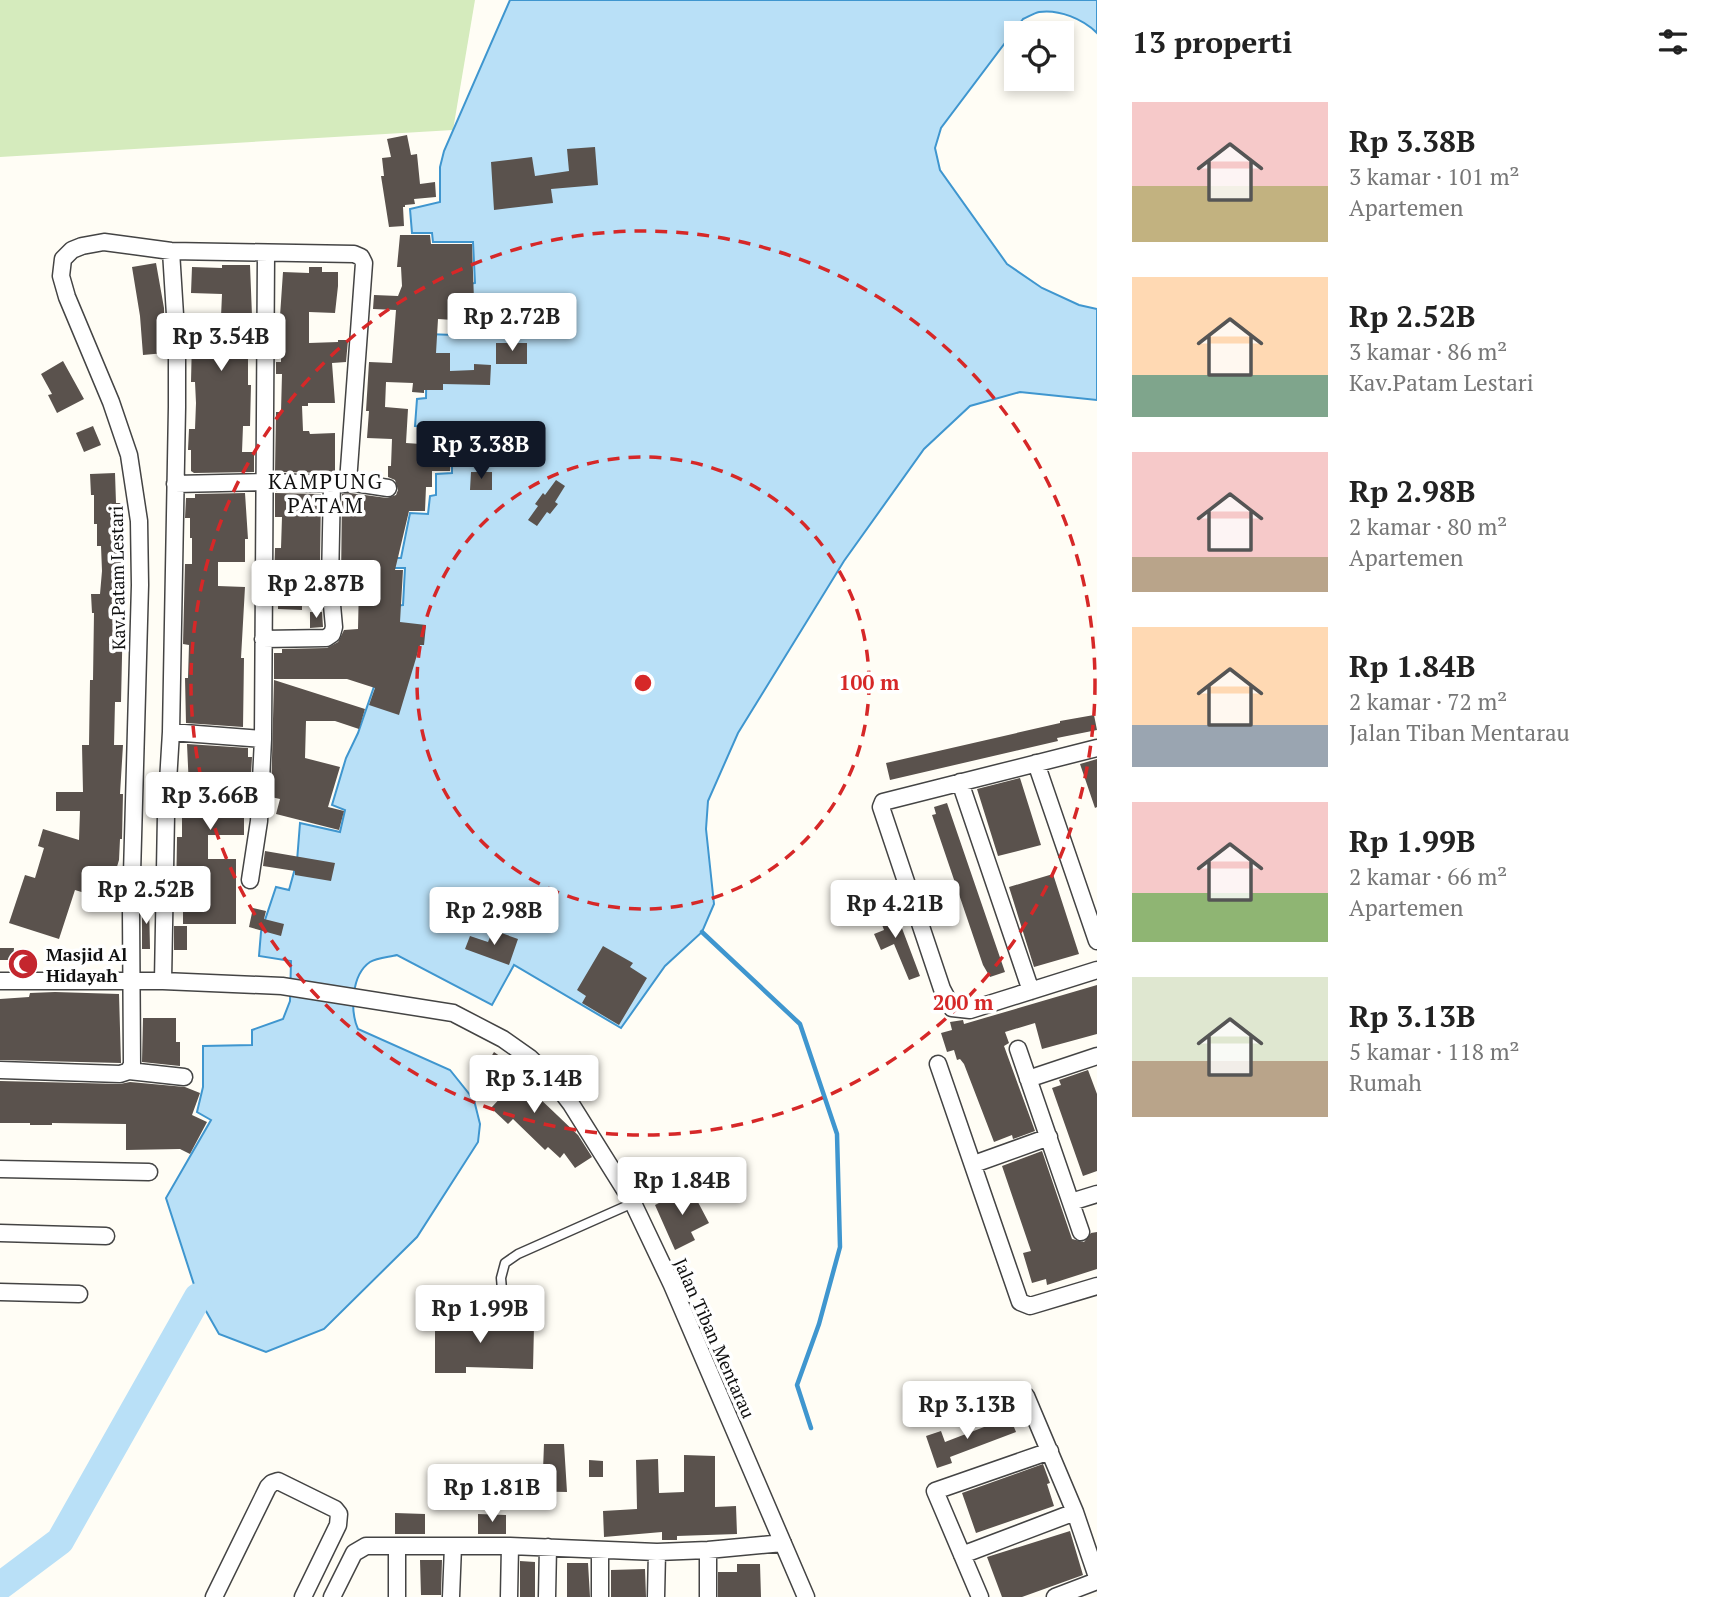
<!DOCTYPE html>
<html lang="id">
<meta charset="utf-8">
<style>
body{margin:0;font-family:"PT Serif",serif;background:#f2f2f2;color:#222;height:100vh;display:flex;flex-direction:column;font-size:26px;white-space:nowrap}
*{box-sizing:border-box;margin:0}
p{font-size:23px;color:#767676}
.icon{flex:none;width:38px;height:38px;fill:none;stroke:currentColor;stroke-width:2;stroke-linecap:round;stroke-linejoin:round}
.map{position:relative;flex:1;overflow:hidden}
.side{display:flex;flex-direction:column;background:#fff;width:630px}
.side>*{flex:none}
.tools{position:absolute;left:1004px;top:21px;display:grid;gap:14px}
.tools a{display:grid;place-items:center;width:70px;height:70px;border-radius:0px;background:#fff;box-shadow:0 4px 10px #0003;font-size:35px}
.price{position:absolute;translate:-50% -60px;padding:0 16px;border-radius:7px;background:#fff;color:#222;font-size:23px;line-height:46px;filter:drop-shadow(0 2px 4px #0008)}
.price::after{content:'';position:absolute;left:50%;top:42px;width:21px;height:16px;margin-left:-10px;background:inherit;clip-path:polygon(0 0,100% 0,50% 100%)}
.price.current{background:#111827;color:#fff}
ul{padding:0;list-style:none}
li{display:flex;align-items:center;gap:21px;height:175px;padding:0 35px}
li span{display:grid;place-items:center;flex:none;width:196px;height:140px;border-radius:0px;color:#555}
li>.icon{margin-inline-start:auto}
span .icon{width:84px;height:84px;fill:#fffc;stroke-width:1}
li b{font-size:30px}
h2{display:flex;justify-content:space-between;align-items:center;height:84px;padding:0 35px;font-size:30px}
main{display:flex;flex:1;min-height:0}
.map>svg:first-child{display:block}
.green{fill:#d5ebbd}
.water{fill:#b9e0f7;stroke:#3f96cf;stroke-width:2}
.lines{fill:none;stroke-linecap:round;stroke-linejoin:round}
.stream{stroke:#3f96cf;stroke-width:4.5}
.river{stroke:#b9e0f7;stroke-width:28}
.building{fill:#5a524d}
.service-casing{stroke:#444;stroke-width:11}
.minor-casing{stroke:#444;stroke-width:19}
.service{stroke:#fff;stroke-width:8}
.minor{stroke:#fff;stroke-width:16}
.ring{fill:none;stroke:#d62828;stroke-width:3.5;stroke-dasharray:12 9}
.labels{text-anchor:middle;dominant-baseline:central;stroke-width:7;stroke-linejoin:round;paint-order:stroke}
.street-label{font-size:18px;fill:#111;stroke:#fff}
.poi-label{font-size:18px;font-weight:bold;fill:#111;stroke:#fff;text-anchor:start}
.quarter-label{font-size:21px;letter-spacing:2px;fill:#111;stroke:#fff}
.centre{fill:#d62828;stroke:#fff;stroke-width:3.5}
.ring-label{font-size:21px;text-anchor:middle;font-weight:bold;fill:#d62828;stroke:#fff;stroke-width:7;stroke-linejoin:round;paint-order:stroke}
</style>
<main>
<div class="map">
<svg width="1097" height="1597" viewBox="0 0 1097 1597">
<rect width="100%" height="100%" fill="#fffdf5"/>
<path class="green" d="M0,0H475L453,130L0,157Z"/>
<path class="water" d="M510,0H1097V33C1083,19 1059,9 1039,12C1034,13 1028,17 1023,19L941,128L935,148L940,170L1007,264L1042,288L1079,305L1097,309V400L1020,392L970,406L924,449L844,561L738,733L708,801L706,829L714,904L702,932L665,966L621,1028L514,965L492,1005L397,955C390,957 377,958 370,962C351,975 350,1011 358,1029L450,1070L474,1100L480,1124L478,1142L417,1237L324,1329L266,1352L219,1334L198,1297L166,1198L211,1120L197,1112L203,1087V1046L252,1045V1030L283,1019L290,1001L291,961L259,956L261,932L276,887L289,890L297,861L300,823L340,832L345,810L332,805L346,758L358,733L380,669L391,606L403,605L405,568H364L365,558H401L410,513L428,514L430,496L436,495V474L452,473V444H436L435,427L415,426L417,399L426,398L427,334L454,335L456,322H485V300L465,298L464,285L475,283L473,242H433L432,233H412L410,209L440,202V167L444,151Z"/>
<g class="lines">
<path class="stream" d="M702,932L800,1024L837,1134L840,1247L819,1324L797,1385L811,1428"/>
<path class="river" d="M0,1586L60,1541L198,1297"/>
</g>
<path class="building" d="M407,135L411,155L417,154L420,184L435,182L436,197L414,199L415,204L405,205V207H403L404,226L389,227L381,176H384L382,158L391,157L387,139Z
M595,147L598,185L551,189L553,203L494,210L491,162L532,157L535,176L569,171L567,149Z
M400,235H430L431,244H472L474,300L485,301L483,322L438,319L436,353H450V371L474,370V364L491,365L490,385L443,384V390H424V393L412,392L413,383L386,382L385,407L408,409L406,443L451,446L450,471H432V487H426L425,511H409L395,570H403L400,622L426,625L424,645H420L399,715L369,705L375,688L347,679H274V653H282V649L327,648L338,642L344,630L358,629L359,583H341L342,494L350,493L387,498L396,495L398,490L395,480L388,477V466H391L392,439L367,438L369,411H366L369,362L392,363L396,310L373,309L374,295L398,296L402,286L401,267H397Z
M156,263L164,308V314H162L165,353L143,355L140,316L132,267Z
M222,265H250L252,316L245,315L244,358H248V385H251L250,426H243L242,452H254V472L194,473L191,471V450H188L189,429H195L196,403L195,382H191L192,339H189V316L221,317L222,294L191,293L192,267L222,268Z
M309,267H322V272H338V286L335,313L309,312V343L338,342V340H348L346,362L332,363L335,403H308V406H302L303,431H309L310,434L335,433V473L275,472L276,412H281L282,374H276V362H281V342H284V316H280L283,272L309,273Z
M496,343H527V364H496Z
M63,361L84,399L57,413L48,395L52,394L41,374Z
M93,426L101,445L84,452L76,433Z
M471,472H492V490H470Z
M115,473L116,503H121L122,551L124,550V568L121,702H115L114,745H123L120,794H123L122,839H120L119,860L107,900L75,890L59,939L9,923L25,875L35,878L44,848L38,846L43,829L79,840L80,811H56V792H83L82,745H89L90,680H93L94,613H92L91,594H100L102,571L101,546H97V524H94V495H91L90,474Z
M556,480L565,486L555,502L558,504L550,514L547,512L537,526L528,520L538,506L535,504L543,493L545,495Z
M245,493L248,539H245V562H218V586L245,587L241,658H244L243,727L186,723L185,678H188L189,645L183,644L185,564H192V538H190V518H185L186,498H195V494Z
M275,493L321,494L320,563H308V584L302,583V610L278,609V586H274L275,548H281L282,517H275Z
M310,612H322L323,627L310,628Z
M274,680L365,709L359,729L335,721H306L305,758L340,767L328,807L344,811L339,830L276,814L280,799L271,797Z
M1094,715L1097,730L1057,738L1058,741L890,780L886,763L1060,723V721Z
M187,744L248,748V757H252L251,775L244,774V835H208V859H236V924H183V900H176L177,837H182V812H178V788H189Z
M1097,759V807L1095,808L1080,764Z
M1020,778L1041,845L998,856L977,789Z
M947,803L1005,972L990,977L983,965L932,815L936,814L934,807Z
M265,851L335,863L331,881L295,875V871L263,866Z
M1053,874L1079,954L1034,967L1009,887Z
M886,901L896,925L900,923L920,976L909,980L894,944L881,950L874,934L884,930L875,906Z
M142,902H149L150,949H142Z
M253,908L266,911L264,919L284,924L281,936L249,927Z
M174,926H187V950H174Z
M493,930L518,939L509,965L465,949L470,936L488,942Z
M603,946L633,963L630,967L647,978L619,1025L582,1003L586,996L577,990Z
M0,948H14L13,960H0Z
M1097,985V1034L1042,1049L1035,1023L1005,1032L1009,1043L1004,1046L1035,1131L1013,1139L1012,1135L994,1142L964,1064L960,1059L957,1060L954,1050L947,1052L941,1033L952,1030L950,1022L963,1020L964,1024Z
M55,992L119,994L121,1063L0,1060V999L29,997L30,993Z
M143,1018H176V1042H180V1066L142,1062Z
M494,1052L511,1064L506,1071L534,1097L536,1095L578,1135L592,1157L575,1168L564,1153L560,1158L548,1147L545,1150L513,1119L508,1124L491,1108L504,1094L487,1082L493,1074L484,1068Z
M1088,1070L1097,1094V1171L1083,1176L1052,1088L1061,1085L1059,1080Z
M0,1081L120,1084L130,1082L185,1087L200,1093L192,1115L207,1122L190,1154L180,1149L126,1150V1124L52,1123V1125H30V1123H0Z
M1042,1151L1072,1239L1084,1242L1091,1233L1097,1232V1269L1047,1285L1046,1279L1032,1283L1023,1253L1031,1251L1002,1166Z
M690,1187L709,1223L691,1232L695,1240L675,1250L655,1205Z
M435,1312H465V1324L534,1326L533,1369L466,1367V1373H435Z
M1010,1417L1016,1432L950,1457L952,1463L937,1468L926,1436L941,1431L945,1442Z
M544,1444H564L567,1492L515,1491V1486H473V1469L543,1470Z
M684,1455L715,1456V1507L736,1506L737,1534L677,1536V1540H662V1532L604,1537L603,1511L637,1509L636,1460L658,1459L659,1493L684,1492Z
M589,1460L603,1461V1477H589Z
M1043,1464L1050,1483L1047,1484L1054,1506L976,1533L962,1493Z
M395,1513L425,1514V1534H395Z
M478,1514L506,1515V1534H478Z
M1070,1531L1083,1575L1022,1597H1002L987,1557Z
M420,1560H442L441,1595H421Z
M520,1561L535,1562V1597H520Z
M567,1563H588L590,1597H567Z
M737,1564H760L761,1597H718V1572H737Z
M645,1569L646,1597H611V1570Z"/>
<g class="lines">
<g class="service-casing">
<path id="service" d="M503,1301L501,1278L505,1263L518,1254L633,1203"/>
</g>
<g class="minor-casing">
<path id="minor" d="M348,482L388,488
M263,639L326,638L332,634L334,627L330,583L332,483
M171,732L263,739
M1097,748L883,802L881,807L942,989L952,1008L970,1010L1097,970
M1036,763L1097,941
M960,782L1031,991
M250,880L259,821L263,739L266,254
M0,981H163L282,986L453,1013L503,1039L530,1058L552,1079L571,1104L633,1203L672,1285L806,1597
M163,981L166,815L171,732L177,407V347L171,251
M1018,1049L1081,1232
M938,1064L1020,1302L1030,1306L1097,1286
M0,1070L120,1074L129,1071L132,1064L131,910L140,585L139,521L129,455L111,402L67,297L61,276L63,259L72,250L82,246L104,242L171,251L354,254L361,257L364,263L348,482L345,484L263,482L175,484
M129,1071L184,1077
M1028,1079L1097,1056
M974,1164L1049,1137
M0,1169L149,1172
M1071,1202L1097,1194
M0,1233L106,1236
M0,1292L79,1294
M1026,1396L1075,1512L1097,1577
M397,1546V1597
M600,1550V1597
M708,1550V1597
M962,1555L1075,1512
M214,1597L268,1487L272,1483L278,1481L335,1509L339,1514L338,1525L303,1597
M332,1597L354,1553L366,1546H510L657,1552L708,1550L783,1543
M451,1597L453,1546
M509,1597L510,1546
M547,1597L548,1547
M656,1597L657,1552
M980,1597L935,1491L1050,1451
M1055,1597L1097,1581"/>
</g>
<use href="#service" class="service"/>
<use href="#minor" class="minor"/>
</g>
<g class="ring">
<circle cx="643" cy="683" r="226"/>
<circle cx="643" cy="683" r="452"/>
</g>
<defs>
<g id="mosque-disc" transform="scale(1.575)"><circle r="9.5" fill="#c4262e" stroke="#fff"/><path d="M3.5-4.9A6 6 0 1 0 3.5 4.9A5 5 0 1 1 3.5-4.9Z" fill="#fff"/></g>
</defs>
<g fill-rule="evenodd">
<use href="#mosque-disc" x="23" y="964"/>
</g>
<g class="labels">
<g class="street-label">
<text transform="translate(117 578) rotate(-91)">Kav.Patam Lestari</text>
<text transform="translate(715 1338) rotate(66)">Jalan Tiban Mentarau</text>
</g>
<g class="poi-label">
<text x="46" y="954">Masjid Al<tspan x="46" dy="21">Hidayah</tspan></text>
</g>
<g class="quarter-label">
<text x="326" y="481">KAMPUNG<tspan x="326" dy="24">PATAM</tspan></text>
</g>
</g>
<circle cx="643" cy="683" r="10" class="centre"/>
<g class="ring-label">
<text x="869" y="690">100 m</text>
<text x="963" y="1010">200 m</text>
</g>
</svg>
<div class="tools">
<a><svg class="icon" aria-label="locate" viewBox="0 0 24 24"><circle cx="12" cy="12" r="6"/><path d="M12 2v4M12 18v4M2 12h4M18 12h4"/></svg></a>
</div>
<b class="price" style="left:512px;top:353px">Rp 2.72B</b>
<b class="price" style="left:221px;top:373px">Rp 3.54B</b>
<b class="price current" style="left:481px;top:481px">Rp 3.38B</b>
<b class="price" style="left:316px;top:620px">Rp 2.87B</b>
<b class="price" style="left:210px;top:832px">Rp 3.66B</b>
<b class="price" style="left:146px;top:926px">Rp 2.52B</b>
<b class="price" style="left:895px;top:940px">Rp 4.21B</b>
<b class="price" style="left:494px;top:947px">Rp 2.98B</b>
<b class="price" style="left:534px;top:1115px">Rp 3.14B</b>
<b class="price" style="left:682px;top:1217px">Rp 1.84B</b>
<b class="price" style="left:480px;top:1345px">Rp 1.99B</b>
<b class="price" style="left:967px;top:1441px">Rp 3.13B</b>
<b class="price" style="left:492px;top:1524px">Rp 1.81B</b>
</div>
<section class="side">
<h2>13 properti<svg class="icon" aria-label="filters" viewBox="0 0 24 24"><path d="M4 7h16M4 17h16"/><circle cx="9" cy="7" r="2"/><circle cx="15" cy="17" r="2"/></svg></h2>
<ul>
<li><span style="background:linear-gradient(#f6c9c9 60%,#c2b280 0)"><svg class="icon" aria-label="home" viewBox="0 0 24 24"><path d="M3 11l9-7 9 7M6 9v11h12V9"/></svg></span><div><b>Rp 3.38B</b><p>3 kamar · 101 m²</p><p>Apartemen</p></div></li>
<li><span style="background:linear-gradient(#ffd9b3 70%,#7fa58c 0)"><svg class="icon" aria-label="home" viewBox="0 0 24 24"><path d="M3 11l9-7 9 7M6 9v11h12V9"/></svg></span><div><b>Rp 2.52B</b><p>3 kamar · 86 m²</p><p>Kav.Patam Lestari</p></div></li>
<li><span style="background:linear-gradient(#f6c9c9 75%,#b9a48a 0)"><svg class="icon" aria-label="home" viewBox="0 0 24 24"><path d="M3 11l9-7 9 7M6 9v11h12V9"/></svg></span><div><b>Rp 2.98B</b><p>2 kamar · 80 m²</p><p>Apartemen</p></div></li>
<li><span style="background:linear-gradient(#ffd9b3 70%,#9aa5b1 0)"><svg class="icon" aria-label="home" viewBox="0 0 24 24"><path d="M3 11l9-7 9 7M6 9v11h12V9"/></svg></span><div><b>Rp 1.84B</b><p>2 kamar · 72 m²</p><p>Jalan Tiban Mentarau</p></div></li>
<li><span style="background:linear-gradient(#f6c9c9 65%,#8fb573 0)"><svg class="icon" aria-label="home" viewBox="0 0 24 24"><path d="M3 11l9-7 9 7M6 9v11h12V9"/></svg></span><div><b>Rp 1.99B</b><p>2 kamar · 66 m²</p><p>Apartemen</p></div></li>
<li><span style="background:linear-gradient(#dfe7d0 60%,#b9a48a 0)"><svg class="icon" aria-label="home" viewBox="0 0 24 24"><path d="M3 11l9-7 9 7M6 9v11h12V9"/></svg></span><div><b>Rp 3.13B</b><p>5 kamar · 118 m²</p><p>Rumah</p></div></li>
</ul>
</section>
</main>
